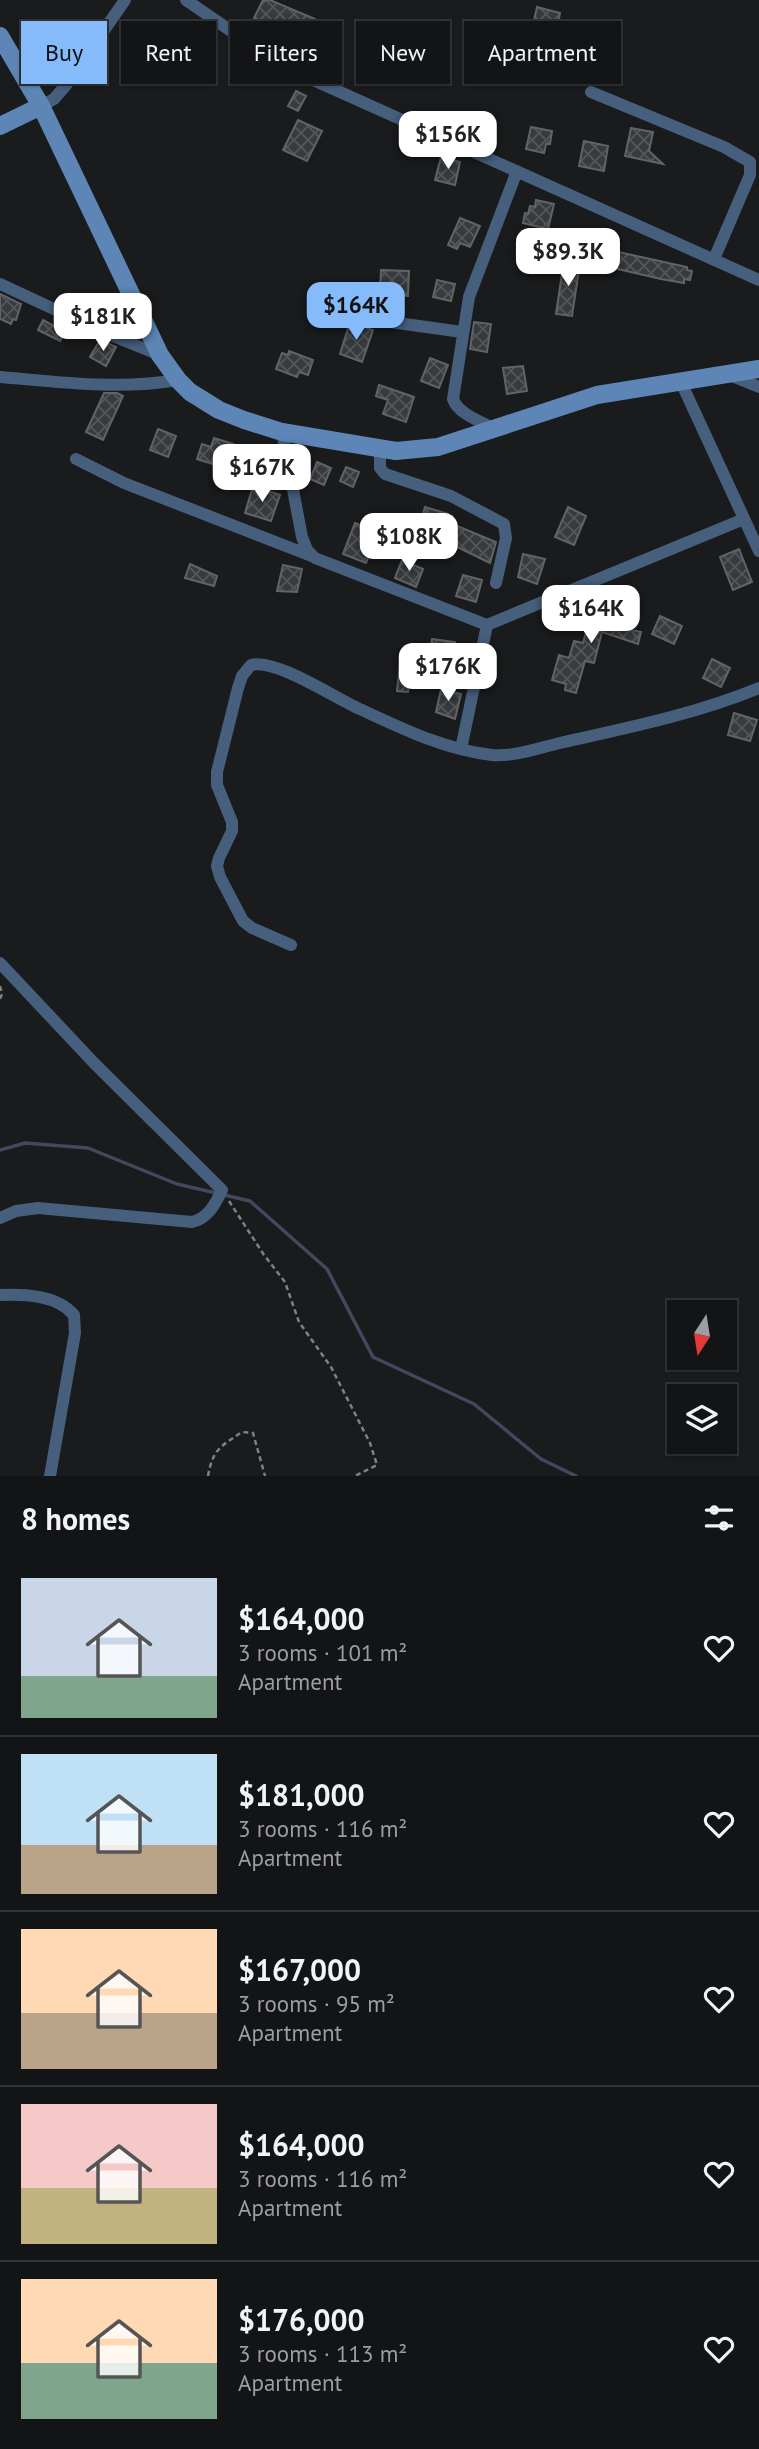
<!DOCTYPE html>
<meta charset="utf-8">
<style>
body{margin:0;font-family:"PT Sans",sans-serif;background:#1c1d1f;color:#f1f3f6;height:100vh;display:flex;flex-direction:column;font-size:26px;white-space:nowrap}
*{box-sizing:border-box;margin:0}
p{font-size:23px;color:#9d9ea1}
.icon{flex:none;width:38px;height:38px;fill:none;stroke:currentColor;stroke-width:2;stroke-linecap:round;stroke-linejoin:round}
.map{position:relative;height:1476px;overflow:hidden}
.details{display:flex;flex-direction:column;background:#131416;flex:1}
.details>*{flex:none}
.hud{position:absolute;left:21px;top:21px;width:718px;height:63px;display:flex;gap:14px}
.needle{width:46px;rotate:192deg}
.tools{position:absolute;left:667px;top:1300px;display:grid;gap:14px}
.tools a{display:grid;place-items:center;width:70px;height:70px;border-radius:0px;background:#131416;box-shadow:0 2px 5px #0004,0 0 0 2px #323335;font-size:35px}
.price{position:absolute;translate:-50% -60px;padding:0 16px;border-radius:14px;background:#fff;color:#222;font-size:23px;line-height:46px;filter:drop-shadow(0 2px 4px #0008)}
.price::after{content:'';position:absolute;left:50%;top:42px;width:21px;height:16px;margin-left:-10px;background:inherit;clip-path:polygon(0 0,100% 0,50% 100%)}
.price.selected{background:#86bbfb;color:#111}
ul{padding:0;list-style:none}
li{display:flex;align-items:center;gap:21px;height:175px;padding:0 21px}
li+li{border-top:2px solid #323335}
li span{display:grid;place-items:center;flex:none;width:196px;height:140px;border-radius:0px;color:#555}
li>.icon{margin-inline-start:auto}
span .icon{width:84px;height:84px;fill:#fffc;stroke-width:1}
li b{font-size:30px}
h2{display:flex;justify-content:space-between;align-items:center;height:84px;padding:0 21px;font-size:30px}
.pill{padding:0 24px;border-radius:0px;background:#131416;box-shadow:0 2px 5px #0004,0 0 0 2px #323335;font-size:24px;line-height:63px}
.pill.selected{background:#86bbfb;color:#111}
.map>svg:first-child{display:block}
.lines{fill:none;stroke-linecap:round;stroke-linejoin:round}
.stream{stroke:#43485d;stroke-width:3.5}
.building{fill:url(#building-cross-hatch);stroke:#616366;stroke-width:2}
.path{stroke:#7f8183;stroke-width:2.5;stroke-dasharray:5 3.5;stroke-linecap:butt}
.street{stroke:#465f7d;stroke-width:12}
.secondary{stroke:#5d86b6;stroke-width:18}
</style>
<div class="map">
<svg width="759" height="1476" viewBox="0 0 759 1476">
<defs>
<pattern id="building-cross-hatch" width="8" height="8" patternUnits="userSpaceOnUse" patternTransform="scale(1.75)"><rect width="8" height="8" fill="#383b3e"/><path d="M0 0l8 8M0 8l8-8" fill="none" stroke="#54575a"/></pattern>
</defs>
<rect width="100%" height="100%" fill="#191b1d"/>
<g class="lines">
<path class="stream" d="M0,1150L25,1143L88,1148L177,1184L216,1193
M224,1195L250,1201L327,1269L373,1357L474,1404L541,1459L576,1476"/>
</g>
<path class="building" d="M263,0H270L315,19L306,43L286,36L254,18Z
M537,7L560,13L556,34L532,29Z
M569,29L589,35L584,54L564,49Z
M400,33L424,45L414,67L389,56Z
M296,91L306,96L298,111L288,106Z
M298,120L322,131L307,161L283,150Z
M531,127L552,131L550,144H546L544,153L526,149Z
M631,128L653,132L649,151L663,164L625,156Z
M584,141L608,146L604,171L579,166Z
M441,157L460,162L455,185L435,180Z
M536,200L554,204L548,229L523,223L525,213L528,214L530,206L535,207Z
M460,218L480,226L470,247L460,243L457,249L448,245Z
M600,248L687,267V270L692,271L690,280L684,279V283L661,279L596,264Z
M564,260L580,263L572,316L556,314Z
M381,270L409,271L408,296L380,294Z
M437,280L455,284L451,301L433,297Z
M0,294L21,304L16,320L13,319L11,324L0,319Z
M43,320L65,332L60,341L38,330Z
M350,322L373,330L362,362L340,354Z
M474,322L491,324L487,352L470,349Z
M100,340L116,347L106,366L90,357Z
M289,351L313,360L308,375L299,372L297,377L276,369L282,353L288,355Z
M430,358L448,365L439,388L421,381Z
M523,366L527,391L507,394L503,368Z
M379,385L414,397L406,422L383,414L388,400L376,396Z
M104,393H117L123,396L103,440L86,432Z
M158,429L176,436L168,457L150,450Z
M214,438L233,444L225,468L197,459L202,444L211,447Z
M317,462L331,468L324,485L310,479Z
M346,467L359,472L353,487L340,481Z
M253,486L280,495L271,521L245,513Z
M425,507L448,514L445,521L496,542L490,563L443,540L417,533Z
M568,507L586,516L574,545L555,537Z
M355,523L378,532L366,563L343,554Z
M739,549L752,582L733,590L720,557Z
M523,554L545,559L537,584L518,577Z
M402,560L423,569L416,587L395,578Z
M190,564L217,576L214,586L185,578Z
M283,565L302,569L297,592L277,591Z
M463,575L482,580L476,602L456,596Z
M595,600L619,607L613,626L641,632L638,644L602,632L594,663L585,661L576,693L565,690L566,684L552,680L559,655L569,658L574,641L583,643Z
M660,616L682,626L674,644L652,634Z
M432,639L455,642L452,665L429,661Z
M401,656L412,658L408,692L397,691Z
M712,659L730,668L721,687L703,678Z
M441,689L461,694L455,719L436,712Z
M734,713L757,720L750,741L728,735Z"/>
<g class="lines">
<path class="path" d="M0,986L2,994L0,999
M229,1201L264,1255L285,1282L299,1322L331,1367L370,1443L377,1465L355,1476
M208,1476C213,1449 220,1447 242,1432L253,1433L265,1476"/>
<path class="street" d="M186,0L282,66L759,280
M591,92L724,147L750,162V175L714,259
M41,106L54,99L66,85L125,0
M0,284L103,332L160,355
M369,319L462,332
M727,374L759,387
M0,377C60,382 118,390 178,380
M680,380L759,551
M495,429C482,422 458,414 453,399L469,297L517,171
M282,432L302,537L307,550L315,558L487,625L744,519
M380,450V468L385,474L451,496L504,524L506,538L496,583
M76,459L124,483L314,557
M461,749L487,625
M291,945L252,928L243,921L220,877L217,866L219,858L232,831V822L217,785V772L238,688L242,676L251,665C276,658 336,699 362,710C403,729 446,750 492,755C514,757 538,748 560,743C627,728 696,714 759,688
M0,963L94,1063L222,1190C215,1205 208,1218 192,1222L38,1208L16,1211L0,1218
M0,1295C25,1294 57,1295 74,1315L75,1333L50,1476"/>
<path class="secondary" d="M0,36L41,106L160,355L178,380L190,392L219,410L244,420L282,432L396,451L438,447L597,395L759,369
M0,126L41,106"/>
</g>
</svg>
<div class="tools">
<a><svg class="needle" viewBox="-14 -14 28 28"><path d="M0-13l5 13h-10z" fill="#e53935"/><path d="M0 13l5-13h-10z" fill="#9d9ea1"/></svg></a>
<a><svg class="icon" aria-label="layers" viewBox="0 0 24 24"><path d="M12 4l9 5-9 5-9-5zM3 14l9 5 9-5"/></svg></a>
</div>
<b class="price" style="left:448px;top:171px">$156K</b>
<b class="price" style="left:568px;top:288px">$89.3K</b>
<b class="price selected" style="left:356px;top:342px">$164K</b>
<b class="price" style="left:103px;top:353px">$181K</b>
<b class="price" style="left:262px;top:504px">$167K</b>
<b class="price" style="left:409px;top:573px">$108K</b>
<b class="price" style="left:591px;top:645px">$164K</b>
<b class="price" style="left:448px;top:703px">$176K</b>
<div class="hud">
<a class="pill selected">Buy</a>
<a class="pill">Rent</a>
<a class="pill">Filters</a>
<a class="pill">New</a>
<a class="pill">Apartment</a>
</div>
</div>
<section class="details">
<h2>8 homes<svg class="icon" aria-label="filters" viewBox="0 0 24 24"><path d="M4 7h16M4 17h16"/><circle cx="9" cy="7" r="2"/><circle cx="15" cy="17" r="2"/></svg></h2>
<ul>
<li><span style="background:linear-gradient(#c9d6e8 70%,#7fa58c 0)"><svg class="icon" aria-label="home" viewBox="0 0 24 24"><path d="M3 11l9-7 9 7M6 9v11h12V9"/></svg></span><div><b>$164,000</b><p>3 rooms · 101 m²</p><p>Apartment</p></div><svg class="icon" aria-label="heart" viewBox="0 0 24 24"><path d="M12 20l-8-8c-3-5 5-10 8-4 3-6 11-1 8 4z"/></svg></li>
<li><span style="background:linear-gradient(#bfe0f5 65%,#b9a48a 0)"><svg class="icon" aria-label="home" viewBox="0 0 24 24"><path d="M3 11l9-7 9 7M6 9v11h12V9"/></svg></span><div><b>$181,000</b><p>3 rooms · 116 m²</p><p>Apartment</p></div><svg class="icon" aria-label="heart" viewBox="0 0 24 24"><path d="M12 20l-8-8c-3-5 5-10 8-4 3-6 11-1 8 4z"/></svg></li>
<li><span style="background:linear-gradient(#ffd9b3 60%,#b9a48a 0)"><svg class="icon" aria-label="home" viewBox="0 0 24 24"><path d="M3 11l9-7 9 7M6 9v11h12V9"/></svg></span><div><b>$167,000</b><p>3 rooms · 95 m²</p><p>Apartment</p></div><svg class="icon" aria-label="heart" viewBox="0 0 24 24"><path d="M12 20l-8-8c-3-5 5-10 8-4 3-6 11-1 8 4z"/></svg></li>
<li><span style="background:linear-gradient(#f6c9c9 60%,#c2b280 0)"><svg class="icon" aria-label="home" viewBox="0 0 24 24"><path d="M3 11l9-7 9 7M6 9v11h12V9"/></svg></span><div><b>$164,000</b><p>3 rooms · 116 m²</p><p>Apartment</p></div><svg class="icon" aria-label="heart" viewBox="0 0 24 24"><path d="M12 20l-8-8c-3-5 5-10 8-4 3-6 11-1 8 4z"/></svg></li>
<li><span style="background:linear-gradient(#ffd9b3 60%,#7fa58c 0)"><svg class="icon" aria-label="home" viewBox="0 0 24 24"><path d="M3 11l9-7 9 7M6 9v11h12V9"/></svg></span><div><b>$176,000</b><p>3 rooms · 113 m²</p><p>Apartment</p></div><svg class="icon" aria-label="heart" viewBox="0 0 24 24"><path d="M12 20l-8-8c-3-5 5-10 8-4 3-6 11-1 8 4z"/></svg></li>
</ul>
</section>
